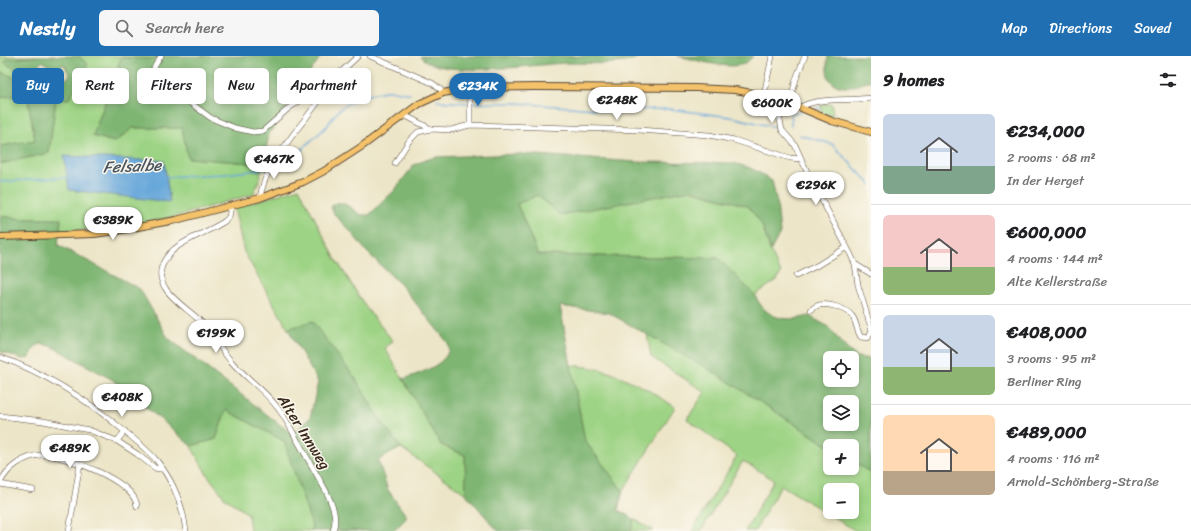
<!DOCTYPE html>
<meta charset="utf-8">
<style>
body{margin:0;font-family:Sriracha,sans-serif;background:#f6f6f6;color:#202124;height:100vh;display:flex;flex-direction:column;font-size:15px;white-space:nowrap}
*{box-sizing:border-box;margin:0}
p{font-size:13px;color:#757577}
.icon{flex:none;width:22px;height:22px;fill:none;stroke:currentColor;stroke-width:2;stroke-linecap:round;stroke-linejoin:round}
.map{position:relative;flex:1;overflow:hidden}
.drawer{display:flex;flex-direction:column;background:#fff;width:320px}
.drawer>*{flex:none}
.banner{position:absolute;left:12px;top:12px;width:380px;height:36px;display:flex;gap:8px}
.controls{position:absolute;left:823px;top:295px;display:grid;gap:8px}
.controls a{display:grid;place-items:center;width:36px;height:36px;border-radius:6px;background:#fff;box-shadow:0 2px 6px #0003;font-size:20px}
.price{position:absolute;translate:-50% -34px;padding:0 9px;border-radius:14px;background:#fff;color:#222;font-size:13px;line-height:26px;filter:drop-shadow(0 1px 2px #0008)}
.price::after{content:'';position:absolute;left:50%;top:24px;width:12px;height:9px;margin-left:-6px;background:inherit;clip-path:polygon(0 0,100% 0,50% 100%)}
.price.active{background:#1f6fb2;color:#fff}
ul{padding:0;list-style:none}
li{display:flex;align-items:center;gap:12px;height:100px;padding:0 12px}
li+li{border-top:1px solid #e0e0e0}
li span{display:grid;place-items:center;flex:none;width:112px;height:80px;border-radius:6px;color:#555}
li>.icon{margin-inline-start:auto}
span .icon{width:48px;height:48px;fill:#fffc;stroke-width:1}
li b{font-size:17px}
h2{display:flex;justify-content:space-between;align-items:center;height:48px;padding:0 12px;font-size:17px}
.chip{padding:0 14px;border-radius:6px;background:#fff;box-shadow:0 2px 6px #0003;font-size:14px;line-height:36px}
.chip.active{background:#1f6fb2;color:#fff}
header{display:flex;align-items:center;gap:24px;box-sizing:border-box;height:56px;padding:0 20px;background:#1f6fb2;color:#fff}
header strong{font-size:19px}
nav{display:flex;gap:22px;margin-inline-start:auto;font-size:14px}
.search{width:280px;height:36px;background:#f6f6f6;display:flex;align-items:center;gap:10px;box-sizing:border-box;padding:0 14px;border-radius:6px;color:#757577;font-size:15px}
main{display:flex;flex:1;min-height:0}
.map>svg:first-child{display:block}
.green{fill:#9dd384;stroke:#6c7e51;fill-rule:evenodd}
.forest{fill:#7eb572;stroke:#5c7048;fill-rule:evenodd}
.water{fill:#67a7da;stroke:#51687c}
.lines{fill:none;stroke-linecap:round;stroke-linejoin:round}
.stream{stroke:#67a7da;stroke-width:1.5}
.minor-casing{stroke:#564637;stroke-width:6}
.major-casing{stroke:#564637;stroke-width:8}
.minor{stroke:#fff;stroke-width:5}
.major{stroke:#f4c26a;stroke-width:6}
.labels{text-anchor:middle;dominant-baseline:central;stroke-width:3;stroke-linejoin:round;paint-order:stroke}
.street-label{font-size:15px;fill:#3b2a1e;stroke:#fbf7ec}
.water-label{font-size:16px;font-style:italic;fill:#4a5660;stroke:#fbf7ec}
</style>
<header>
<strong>Nestly</strong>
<div class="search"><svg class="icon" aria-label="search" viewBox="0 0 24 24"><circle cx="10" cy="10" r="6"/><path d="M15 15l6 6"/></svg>Search here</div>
<nav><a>Map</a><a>Directions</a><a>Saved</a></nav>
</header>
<main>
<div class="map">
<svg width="871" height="475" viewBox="0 0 871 475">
<rect width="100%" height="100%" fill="#fbf7ec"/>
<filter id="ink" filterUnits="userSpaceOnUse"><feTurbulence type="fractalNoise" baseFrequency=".025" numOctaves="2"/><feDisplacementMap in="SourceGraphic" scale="8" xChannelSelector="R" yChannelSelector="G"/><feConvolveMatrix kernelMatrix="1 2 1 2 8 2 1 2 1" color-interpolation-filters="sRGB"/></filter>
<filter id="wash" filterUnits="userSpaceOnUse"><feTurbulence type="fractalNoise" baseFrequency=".012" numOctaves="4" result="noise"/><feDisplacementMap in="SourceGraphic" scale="16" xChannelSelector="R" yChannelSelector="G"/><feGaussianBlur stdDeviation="0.9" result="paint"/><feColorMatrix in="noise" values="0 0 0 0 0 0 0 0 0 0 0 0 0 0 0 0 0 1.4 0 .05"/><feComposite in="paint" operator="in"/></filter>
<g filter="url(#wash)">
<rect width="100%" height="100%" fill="#ece5c7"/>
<path class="green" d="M0,0H36L35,1L6,3L5,7L20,16L16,22L0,16Z
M78,0H155L154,3L121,2L93,80L114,86L133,72H182L188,102L263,108L258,128L253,138L177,160L154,165L104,173L60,175L61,163H22L0,160V108L49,97L56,43L88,9Z
M27,38L35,84L0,90V42Z
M832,48L833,60L822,57L821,49Z
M299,132L335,202L367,253L393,285L385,292L441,389L465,399L466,438L401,392L381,365L355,322L312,265L288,273L244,196L234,152Z
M690,134L748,150L761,167L770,194L781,217L777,224L755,239L718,202L538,199L517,148L538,139L560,159Z
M647,278L717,318L830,391V412H852V405L871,417V475H856L781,429L755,475H745L774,424L743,405L701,475H692L737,400L687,363L705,336L651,301ZM830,434H852V456H830Z
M570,309C579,310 589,311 598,313C626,320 651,335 675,351L623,435L585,385Z
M226,354L284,385L312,470L311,475H250L248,458L225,442L206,417L191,390L216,383Z
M634,463L654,475H631Z"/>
<path class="forest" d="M36,0H78L88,8L69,43H56L49,97L0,108V90L35,84L27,38L0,42V16L16,22L20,16L5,7L6,3L34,1ZM43,5L51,13L53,11L57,15L64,8L70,20L45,37L30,15Z
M155,0H321L269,78L263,108L188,102L182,72H133L115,86L93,80L121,2L153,3Z
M420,0H647C639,0 632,5 624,6C605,9 585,7 566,7C538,8 436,24 420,0Z
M677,0H753C750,4 745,8 740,9C725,13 693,3 677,0Z
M828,0H871V24C846,36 821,35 828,0Z
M523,98L636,106L732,107L748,111L762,118L772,125L777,147L780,177L771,194L761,167L748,150L690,134L560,159L538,139L517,148L538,199L718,202L755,239C766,264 786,266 809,260L827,270L847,293L857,301L871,303V417L852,405V390H830V391L717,318L609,257L560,250L585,385L623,435L618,454L634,463L631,475H498L466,438L465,399L441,389L403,323C416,319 443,310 448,296C449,294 448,290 448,287L401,229L367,196L351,176L334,158L331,151C340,139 354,156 362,159C363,159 368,159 369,159L394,135L414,109L423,105L435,101ZM830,302H852V324H830ZM830,346H852V368H830Z
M0,160L22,163H61L58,189L140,233L168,282L292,378L310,362L318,326L288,273L312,265L355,322L381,365L401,392L378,404L388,434L407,461L394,475H311L312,470L284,385L226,354L216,383L191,390L171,372L113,324L51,290C35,286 37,289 29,302L22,303L0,295Z"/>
<path class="water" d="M64,100L164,105L170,146L69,134Z"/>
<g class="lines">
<path class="stream" d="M437,45L468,47
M473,47H516L609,54L670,53L731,61L775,71
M816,52H820
M791,70V65L792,63L791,60L792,57L800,56
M800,79L832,88L871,129
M277,110C295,105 295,101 306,89C313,83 320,77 327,70C331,65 333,60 338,55C348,45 371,37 386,35C394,34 402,36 410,38
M164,121L225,118L265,113
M0,126L70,121"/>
</g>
</g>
<g filter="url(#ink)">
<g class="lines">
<g class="minor-casing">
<path id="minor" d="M161,0C156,8 150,16 153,25L185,43L211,62L235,72L253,76L263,75L289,52L303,43L308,41H312L319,45
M370,0L432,27L440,33L443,37
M764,39L772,0
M782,44L779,60L782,74L795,89L809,120L850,197L855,208L858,229L871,272
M790,46L796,23L805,0
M801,51C816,41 852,45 871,42
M404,59L431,73
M470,69V32
M395,107L409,85L418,76L431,73L451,74L470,69L639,74L709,79L734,84L790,102L801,103
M260,142C264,115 282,94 298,72C310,57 322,41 333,26L340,17L358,0
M231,150L229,161L225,165C205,179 171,185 162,210C153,235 189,252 203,268C214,279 220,293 230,304C244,321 264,333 277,351C285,361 290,371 296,382C306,400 316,417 326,435C332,448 338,461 333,475
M855,208L871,218
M796,220L818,209L847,191
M811,254C813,252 815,250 819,249C828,247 846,252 852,260C857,266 856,274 861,281L868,282L871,276
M0,301C45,317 86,343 123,374C135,384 147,393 157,405C173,425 183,450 186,475
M0,360L43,365L89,374L117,385L137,398L155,412L159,413H163
M117,385L125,375
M0,427C7,412 24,400 41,399C63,398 135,425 137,450
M0,428L33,434
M69,475L80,408"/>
</g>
<g class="major-casing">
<path id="major" d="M0,181L94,178L116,175L176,164L260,142L303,126L324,115L361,91L419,48L443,37L470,32L535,31L696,32L735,34L764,39L782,44L832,65L871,76"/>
</g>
<use href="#minor" class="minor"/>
<use href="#major" class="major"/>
</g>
</g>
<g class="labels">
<g class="street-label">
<text transform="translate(304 376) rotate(58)">Alter Innweg</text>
</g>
<g class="water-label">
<text transform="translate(132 110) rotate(-2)">Felsalbe</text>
</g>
</g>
</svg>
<div class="controls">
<a><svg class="icon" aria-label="locate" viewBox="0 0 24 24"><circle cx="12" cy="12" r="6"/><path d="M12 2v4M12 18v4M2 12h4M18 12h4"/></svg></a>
<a><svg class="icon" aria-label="layers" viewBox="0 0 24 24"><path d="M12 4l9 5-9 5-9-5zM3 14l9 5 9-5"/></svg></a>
<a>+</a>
<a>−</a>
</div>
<b class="price active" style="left:478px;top:51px">€234K</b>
<b class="price" style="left:617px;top:65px">€248K</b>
<b class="price" style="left:772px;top:68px">€600K</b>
<b class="price" style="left:274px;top:124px">€467K</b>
<b class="price" style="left:816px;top:150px">€296K</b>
<b class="price" style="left:113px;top:185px">€389K</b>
<b class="price" style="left:216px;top:298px">€199K</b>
<b class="price" style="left:122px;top:362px">€408K</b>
<b class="price" style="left:70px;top:413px">€489K</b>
<div class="banner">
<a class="chip active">Buy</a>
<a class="chip">Rent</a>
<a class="chip">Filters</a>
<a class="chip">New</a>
<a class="chip">Apartment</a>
</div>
</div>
<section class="drawer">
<h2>9 homes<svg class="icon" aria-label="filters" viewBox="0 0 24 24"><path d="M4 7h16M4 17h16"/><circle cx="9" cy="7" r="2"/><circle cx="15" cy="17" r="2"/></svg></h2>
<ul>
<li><span style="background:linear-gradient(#c9d6e8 65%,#7fa58c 0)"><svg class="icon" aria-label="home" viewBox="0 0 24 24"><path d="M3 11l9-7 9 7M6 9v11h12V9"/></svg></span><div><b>€234,000</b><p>2 rooms · 68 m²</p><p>In der Herget</p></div></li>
<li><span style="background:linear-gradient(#f6c9c9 65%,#8fb573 0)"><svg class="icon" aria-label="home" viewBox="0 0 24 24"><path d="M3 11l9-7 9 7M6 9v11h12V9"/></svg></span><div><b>€600,000</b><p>4 rooms · 144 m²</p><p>Alte Kellerstraße</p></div></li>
<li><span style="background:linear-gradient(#c9d6e8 65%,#8fb573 0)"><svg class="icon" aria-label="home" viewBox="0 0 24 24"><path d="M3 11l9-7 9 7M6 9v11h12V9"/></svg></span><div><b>€408,000</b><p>3 rooms · 95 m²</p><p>Berliner Ring</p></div></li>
<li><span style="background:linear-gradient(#ffd9b3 70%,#b9a48a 0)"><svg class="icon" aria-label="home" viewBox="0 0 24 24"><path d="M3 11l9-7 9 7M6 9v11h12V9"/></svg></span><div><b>€489,000</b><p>4 rooms · 116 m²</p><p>Arnold-Schönberg-Straße</p></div></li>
</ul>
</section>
</main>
